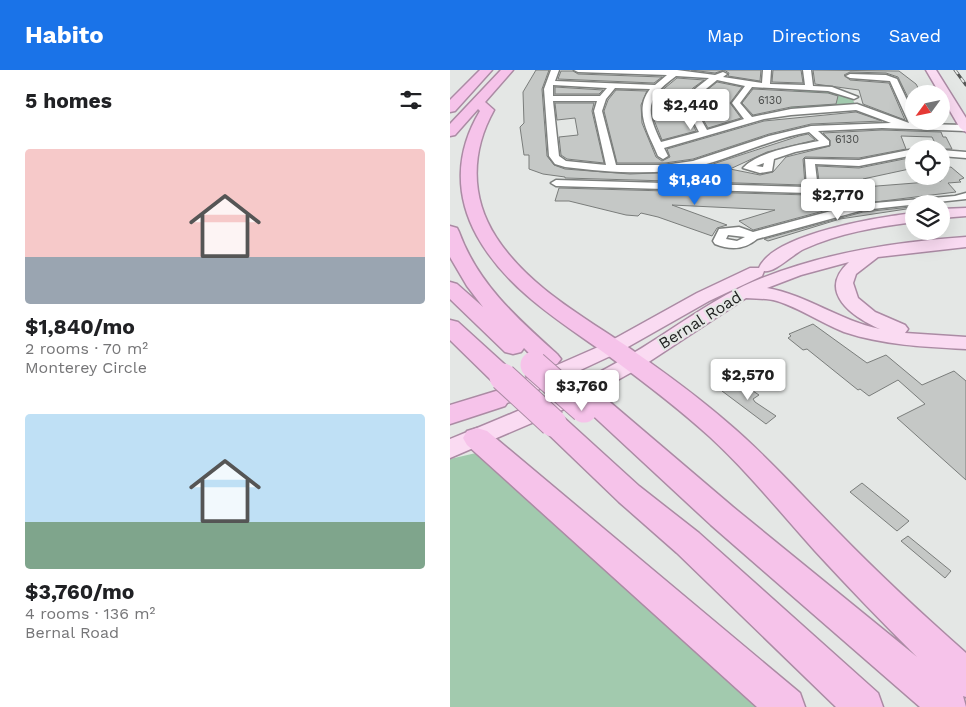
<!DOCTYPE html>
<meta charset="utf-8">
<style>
body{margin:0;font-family:"Work Sans",sans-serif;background:#f2f2f2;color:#202124;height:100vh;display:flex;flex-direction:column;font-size:19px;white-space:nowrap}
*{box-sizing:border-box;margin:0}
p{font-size:16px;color:#757577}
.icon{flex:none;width:28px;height:28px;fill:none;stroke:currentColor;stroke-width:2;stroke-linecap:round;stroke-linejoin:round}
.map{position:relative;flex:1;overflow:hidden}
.details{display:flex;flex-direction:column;background:#fff;width:450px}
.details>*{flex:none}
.needle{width:32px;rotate:237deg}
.controls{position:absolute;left:455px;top:15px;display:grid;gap:10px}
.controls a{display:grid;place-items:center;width:45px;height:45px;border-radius:50%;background:#fff;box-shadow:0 5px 20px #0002;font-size:25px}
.price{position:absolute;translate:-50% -42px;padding:0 11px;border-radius:5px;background:#fff;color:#222;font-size:16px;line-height:32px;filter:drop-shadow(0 1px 2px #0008)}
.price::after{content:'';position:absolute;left:50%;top:30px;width:15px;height:11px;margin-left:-8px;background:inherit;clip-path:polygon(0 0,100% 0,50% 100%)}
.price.on{background:#1a73e8;color:#fff}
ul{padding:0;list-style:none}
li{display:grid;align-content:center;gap:10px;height:265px;padding:0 25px}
li span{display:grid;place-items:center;height:155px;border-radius:5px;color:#555}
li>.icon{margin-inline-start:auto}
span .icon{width:90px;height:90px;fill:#fffc;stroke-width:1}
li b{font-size:21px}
h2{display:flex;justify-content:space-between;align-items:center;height:60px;padding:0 25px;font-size:21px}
header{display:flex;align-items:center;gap:30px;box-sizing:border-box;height:70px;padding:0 25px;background:#1a73e8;color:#fff}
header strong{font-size:24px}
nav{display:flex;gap:28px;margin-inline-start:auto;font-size:18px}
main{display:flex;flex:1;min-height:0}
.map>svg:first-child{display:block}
.green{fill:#a2caae}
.building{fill:#c5c8c6;stroke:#7a7d7b}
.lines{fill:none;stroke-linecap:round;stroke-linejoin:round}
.minor-casing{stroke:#7c7f7d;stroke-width:3}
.major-casing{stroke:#ab8ba4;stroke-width:3}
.highway-casing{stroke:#ab8ba4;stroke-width:3}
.minor{fill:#fff;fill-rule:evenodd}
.major{fill:#fadbf2;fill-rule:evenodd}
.highway{fill:#f6c3ea;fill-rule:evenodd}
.rail-casing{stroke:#555756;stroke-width:3}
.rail{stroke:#e4e7e5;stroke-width:2;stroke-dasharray:5;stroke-linecap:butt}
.highway-bridge-casing{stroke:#ab8ba4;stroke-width:29;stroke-linecap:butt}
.highway-bridge{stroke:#f6c3ea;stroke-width:27}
.labels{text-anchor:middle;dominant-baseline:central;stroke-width:4.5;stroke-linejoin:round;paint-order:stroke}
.far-number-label{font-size:11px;fill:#4a4c4b}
.street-label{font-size:16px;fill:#212322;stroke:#e4e7e5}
</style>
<header>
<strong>Habito</strong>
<nav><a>Map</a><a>Directions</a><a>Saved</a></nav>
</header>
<main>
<section class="details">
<h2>5 homes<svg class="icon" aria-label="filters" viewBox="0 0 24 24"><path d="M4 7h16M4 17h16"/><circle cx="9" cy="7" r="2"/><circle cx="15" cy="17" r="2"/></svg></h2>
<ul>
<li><span style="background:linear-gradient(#f6c9c9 70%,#9aa5b1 0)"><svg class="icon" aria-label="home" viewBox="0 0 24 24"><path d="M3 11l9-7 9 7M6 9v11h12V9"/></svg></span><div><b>$1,840/mo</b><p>2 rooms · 70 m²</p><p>Monterey Circle</p></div></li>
<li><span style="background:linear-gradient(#bfe0f5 70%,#7fa58c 0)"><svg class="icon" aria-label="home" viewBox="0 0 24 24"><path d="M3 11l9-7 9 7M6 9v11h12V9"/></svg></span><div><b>$3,760/mo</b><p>4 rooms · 136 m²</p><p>Bernal Road</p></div></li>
</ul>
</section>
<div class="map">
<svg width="516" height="637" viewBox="0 0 516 637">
<rect width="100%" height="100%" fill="#e4e7e5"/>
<path class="green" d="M346,18L378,20L402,27L405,35L343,40L334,31Z
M26,383L32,386L82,430C86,440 91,444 100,448L325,637H0V389Z"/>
<path class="building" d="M86,0H99L92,19L97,86L104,95L115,99L180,104L230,102L260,95L349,66L358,64L365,70L317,82L280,99L310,105L323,102L336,87L380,76V70L373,63L432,60L491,62L493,67H496L502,79H488L482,67L451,66L456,79L409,88L355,87L353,89L355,115L115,108V107L93,104L79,99V85H74L70,57L74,53L73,22Z
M241,0H311L310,11L278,6L279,3L274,0L265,3Z
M323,0H351L353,13L322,12Z
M363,0L449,1L466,14L471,23L464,24V40L448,7L436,3L400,2L394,5L400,10L439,13L455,50L413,34L409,20L365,14Z
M111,1H123L128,4L212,7L204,13L108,9Z
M227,8L254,10L243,18L234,36L246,61L212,70L204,50L203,35L210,22Z
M267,12L292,17L280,33L291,48L258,58L246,37L252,24Z
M105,17L153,20L149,24H105Z
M303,19L378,23L388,26L386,34L341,37L303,45L292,33Z
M166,20L197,21L191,35L192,53L206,87L212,91L220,87L217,79L314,51L406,42L432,51L361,54L319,64L243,89L215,93H167L154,41L158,30Z
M105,33H144L142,41L154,93L117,89L111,85L109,67L128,65L125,48L107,50Z
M464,87V98L413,109L414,117L491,111V98L501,97L514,108L509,110L511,112L498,113L506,122L392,136L370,118L367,96L409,98Z
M109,118L359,125L377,140L303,160L289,151L325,140L222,135L277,155L267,158L262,166L208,147L191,143L188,146L176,145L119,131H105Z
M461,137L463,138L390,149L318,171L314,169L413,142Z
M363,254L417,293L436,285L472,315L504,301L516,311V410L447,348L475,334L448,310L419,326L410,319L408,320L357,279L353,280L338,268L341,266L339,264Z
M288,311L309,325L303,329L305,332L326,346L316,354L272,321Z
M412,413L459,451L447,461L400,422Z
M458,466L501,501L495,508L451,471Z"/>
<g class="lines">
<g class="minor-casing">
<path id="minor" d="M101,0H109L105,11L205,15L217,5L128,2L124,0H227L265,5L273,2L277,4L273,7L312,13L313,0H321L320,14L355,15L353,0H361L363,16L382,17L408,27L404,29L378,21L302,17L290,33L302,47L341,39L407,34L459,53L440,11L400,8L396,6L400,4L436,5L447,9L464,45V51L468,54L516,55V61L432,58L368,61L379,71V75L345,82L324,89L322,101L310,103L293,98C307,82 348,75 369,71L359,62L349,64C314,72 281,88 246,97C204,106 157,102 115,97L105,94L99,86L94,19ZM226,6L259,8L245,19L236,37L249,62L211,72C195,39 196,28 226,6ZM267,10L295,16L282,33L294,49L257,60L244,37L251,23ZM103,15L157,18L150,26H103ZM165,18L200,19C183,41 199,64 208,86L213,89L218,86L214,78L314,49L341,45L406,40L441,53L361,56L319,66L243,91L215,95H166L152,41L156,29ZM103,31H147L144,41L156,95L116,91L109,86ZM314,93L313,97L306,96Z
M464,79V85L409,96L365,94L368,119L392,138L413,134L505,126L516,123V129L413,140L307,169C294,180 280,180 265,174L263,171L269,159L289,157L303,162L381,141L360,123L106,116L101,113L106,110L357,117L355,89L409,90ZM278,165L295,167L287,171L276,169Z
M491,80L516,82V88L491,86Z"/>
</g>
<g class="major-casing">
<path id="major" d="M476,0H486L516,48V62L510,58Z
M516,138V146L491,148V139Z
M464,143V152C426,157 389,163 354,179C343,184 325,203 314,201L312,206L259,231L169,282L64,331L56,333L48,331L45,326L48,321L155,274L247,223L300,198H309C323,164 429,147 464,143Z
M516,167V177L428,187L406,204L403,213L408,228L425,242L455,255L458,259L455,263L516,267V279C475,277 433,275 394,262C371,253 350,238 327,231C317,228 306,229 296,228L191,297L119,337L0,388V369C60,345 119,320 175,288C221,262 263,227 312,208C378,182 446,172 516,167ZM399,192C366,222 403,247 430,259C390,251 357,225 317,218L351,205Z"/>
</g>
<g class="highway-casing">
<path id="highway" d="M30,0H42L5,41L0,42V30Z
M51,0H63L35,32L44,40C21,81 20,127 46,167C77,215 129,244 175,275C211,300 246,325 279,354C318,387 352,426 388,462C429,504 472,544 516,583V627L513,626L516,637H470L261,455L137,340L133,334L137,328L146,325L155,328L283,437L467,587C432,552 398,517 365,481C330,442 298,402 260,367C228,338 194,312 160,287C111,252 57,220 27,166C4,124 6,81 30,41L28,39L5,65L0,66V54Z
M0,156L7,158L9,162C28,214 67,248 107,284L111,289L107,294C91,299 85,289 74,278L71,282L63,284L55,282L0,229V212L7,214L33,237L17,216L0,187Z
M0,250L8,252L62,301L65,307L62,313L53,315L44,313L0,270Z
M46,321L55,324L59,330L55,336L0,354V335Z
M103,343L112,346L189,416L249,463L428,623L433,637H386L227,483L169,432L94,360L90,353L94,346Z
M27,358L37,361L350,623L355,637H307L17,375L13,368L17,361Z"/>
</g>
<use href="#minor" class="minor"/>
<use href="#major" class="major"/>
<use href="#highway" class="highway"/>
<g class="rail-casing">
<path id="rail" d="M505,0L516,15"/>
</g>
<use href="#rail" class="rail"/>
<g class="highway-bridge-casing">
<path id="highway-bridge" d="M84,295L134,339
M53,307L103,353"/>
</g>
<use href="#highway-bridge" class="highway-bridge"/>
</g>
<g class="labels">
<g class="far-number-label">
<text x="320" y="30">6130</text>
<text x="397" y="69">6130</text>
</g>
<g class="street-label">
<text transform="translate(250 250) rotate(-32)">Bernal Road</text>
</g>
</g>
</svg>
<div class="controls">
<a><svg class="needle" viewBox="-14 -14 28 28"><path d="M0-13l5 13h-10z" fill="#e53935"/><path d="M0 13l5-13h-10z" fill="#757577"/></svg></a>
<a><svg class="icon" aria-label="locate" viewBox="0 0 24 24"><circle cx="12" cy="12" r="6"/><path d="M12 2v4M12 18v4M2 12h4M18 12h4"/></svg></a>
<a><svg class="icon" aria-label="layers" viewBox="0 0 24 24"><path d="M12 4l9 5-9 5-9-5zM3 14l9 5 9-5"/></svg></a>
</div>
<b class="price" style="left:241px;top:61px">$2,440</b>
<b class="price on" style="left:245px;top:136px">$1,840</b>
<b class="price" style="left:388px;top:151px">$2,770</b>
<b class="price" style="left:298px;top:331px">$2,570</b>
<b class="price" style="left:132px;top:342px">$3,760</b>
</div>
</main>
